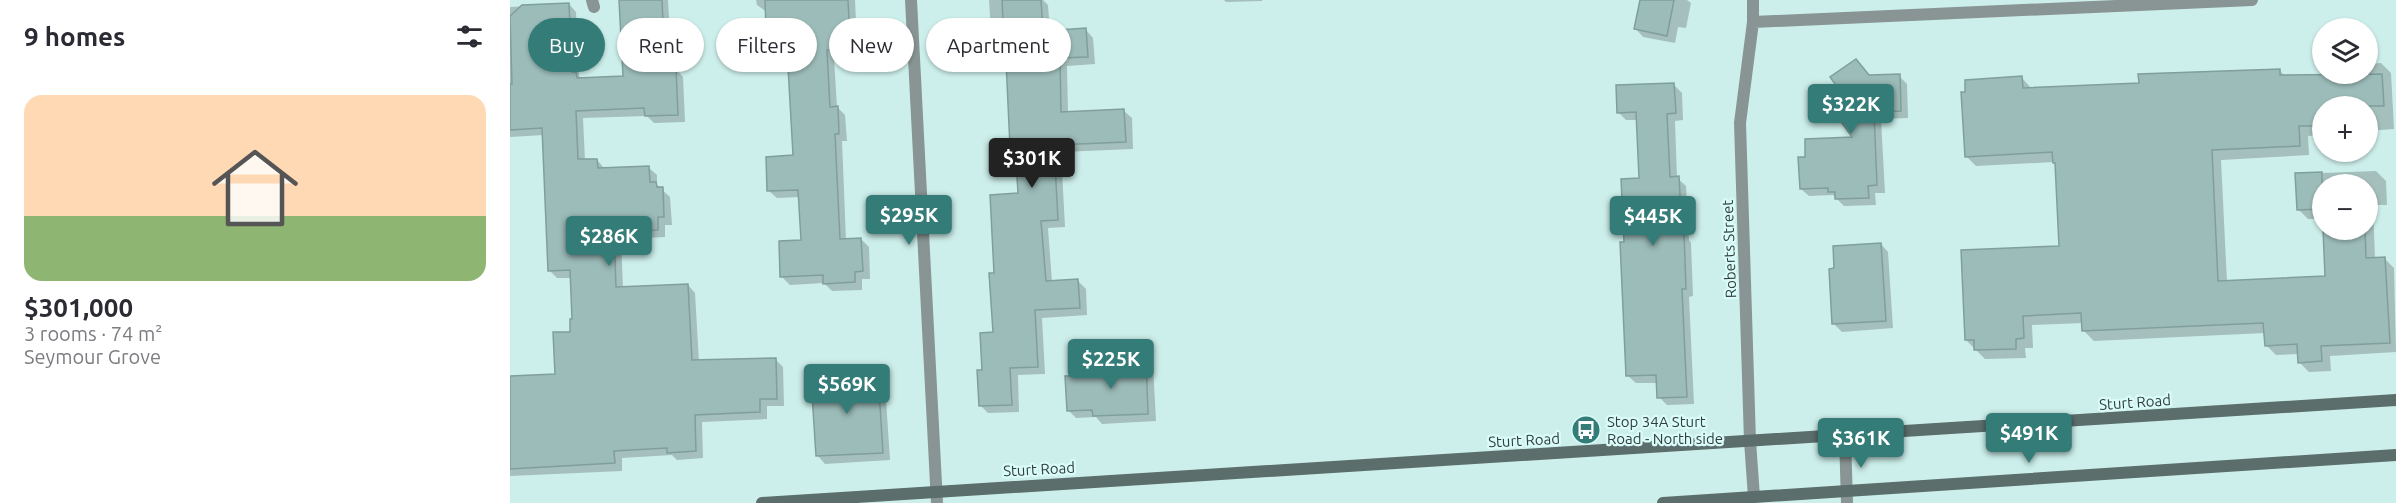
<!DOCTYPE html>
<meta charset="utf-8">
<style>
body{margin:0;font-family:Ubuntu,sans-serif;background:#f2f2f3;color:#2b2b33;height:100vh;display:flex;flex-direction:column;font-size:22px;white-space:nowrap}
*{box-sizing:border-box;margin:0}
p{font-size:20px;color:#7c7c81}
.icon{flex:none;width:33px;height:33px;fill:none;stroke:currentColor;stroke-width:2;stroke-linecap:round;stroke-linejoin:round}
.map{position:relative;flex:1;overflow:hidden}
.details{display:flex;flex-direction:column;background:#fff;width:510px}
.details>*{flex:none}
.banner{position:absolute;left:18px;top:18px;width:570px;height:54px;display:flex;gap:12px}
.tools{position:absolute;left:1802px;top:18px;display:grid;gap:12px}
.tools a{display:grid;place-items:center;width:66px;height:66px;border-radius:50%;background:#fff;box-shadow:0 2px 4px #0004;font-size:30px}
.price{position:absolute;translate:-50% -51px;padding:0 14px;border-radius:6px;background:#347c77;color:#fff;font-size:20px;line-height:39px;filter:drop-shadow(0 2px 3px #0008)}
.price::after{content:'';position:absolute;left:50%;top:36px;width:18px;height:14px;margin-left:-9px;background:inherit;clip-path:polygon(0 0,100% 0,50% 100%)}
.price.selected{background:#222;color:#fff}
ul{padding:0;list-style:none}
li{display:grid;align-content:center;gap:12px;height:318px;padding:0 24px}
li+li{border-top:2px solid #e1e1e2}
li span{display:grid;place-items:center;height:186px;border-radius:18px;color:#555}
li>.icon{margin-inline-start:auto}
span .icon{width:108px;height:108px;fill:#fffc;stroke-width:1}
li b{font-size:26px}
h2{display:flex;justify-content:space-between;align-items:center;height:72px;padding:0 24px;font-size:26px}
.pill{padding:0 21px;border-radius:27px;background:#fff;box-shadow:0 2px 4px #0004;font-size:21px;line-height:54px}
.pill.selected{background:#347c77;color:#fff}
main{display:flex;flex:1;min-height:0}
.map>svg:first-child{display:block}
.shadow{fill:#0003}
.building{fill:#9cbcb9;stroke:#809f9c;stroke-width:1.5}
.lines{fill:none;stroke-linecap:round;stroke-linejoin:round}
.street{stroke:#889594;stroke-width:12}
.secondary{stroke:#5b6e6c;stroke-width:12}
.labels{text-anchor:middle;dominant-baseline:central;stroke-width:4.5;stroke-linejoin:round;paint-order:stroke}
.street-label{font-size:15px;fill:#313e3d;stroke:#dafcf9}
.poi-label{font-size:15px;fill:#313e3d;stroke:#dafcf9;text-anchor:start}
</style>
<main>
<section class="details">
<h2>9 homes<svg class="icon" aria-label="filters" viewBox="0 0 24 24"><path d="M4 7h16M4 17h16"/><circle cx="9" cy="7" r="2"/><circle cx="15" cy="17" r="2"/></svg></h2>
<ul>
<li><span style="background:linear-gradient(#ffd9b3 65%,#8fb573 0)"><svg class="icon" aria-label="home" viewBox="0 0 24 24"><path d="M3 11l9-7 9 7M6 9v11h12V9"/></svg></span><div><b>$301,000</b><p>3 rooms · 74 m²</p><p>Seymour Grove</p></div></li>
</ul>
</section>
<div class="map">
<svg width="1886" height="503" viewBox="0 0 1886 503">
<rect width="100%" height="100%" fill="#cdefeb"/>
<path class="shadow" d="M110,0H158L162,69H166L173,77L175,122L144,123L137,116L73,118L75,161L87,160L94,168H139L147,175V185L160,197L162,225H155V237L111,239L113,288L178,285L185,293L189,362L265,359L273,367L274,406H257V419L192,422L193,458L167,460L162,455L112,458V471L0,476V377L47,375L62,333V278H47L39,270L34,135L0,137V7L59,4L66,12L69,76L73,80L115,78Z
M246,0H345L347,45L339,46L340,57L324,58L327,107L335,115L337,141H332L336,240L351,239L359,247L360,279H352V290L322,291L314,283L280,285L272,277L292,242L290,197L267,198L259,191L285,157L278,52L274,48V36H265L257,28V12L247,5Z
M479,0H533L538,5L540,32L576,30L583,38L585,64L557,66L558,113L614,111L622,118L623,149L551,152L555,227L538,228L542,282L568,281L576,289L577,315L532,318L535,374L508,375L509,412L478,413L470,405L473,371L484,334L486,274L509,195L507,151L502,146L498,67L493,61L492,56H489L482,48Z
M714,0H752V1L716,2Z
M1131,0H1177L1181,3L1176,28L1168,27L1165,43L1133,37L1126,29Z
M1346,61L1360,77L1389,76L1397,84L1398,118L1371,119L1375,193H1365L1366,205L1334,206L1323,195L1299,196L1291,189L1297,158L1345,138L1332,91Z
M1871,63L1881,73L1884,129L1857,131V106H1812V135L1798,136L1799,155L1711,160L1717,282L1831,306L1815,242L1814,230H1857V184H1812V219H1798L1788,209L1787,174L1866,171L1876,181L1877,205H1863L1865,259L1874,258L1884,268L1886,352L1820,356L1821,371L1799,372L1789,362V354L1766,355L1756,345L1755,333L1584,341L1574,331L1573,323L1522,325L1523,348H1515L1516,358L1475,359L1456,340L1551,248L1547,165L1544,162L1466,166L1456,156L1512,78L1522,89L1630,84L1769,70L1775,76L1857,74V64Z
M1164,85L1172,93L1173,120L1165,121L1167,178L1176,186L1179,240L1181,243L1183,296L1179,297L1184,404L1157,405L1149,397L1148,383H1126L1118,376L1115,243L1131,180L1128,120H1116L1108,112Z
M1371,244L1378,252L1383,328L1332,332L1324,324Z
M635,357L643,365L646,421L592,424L586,417L566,418L558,410Z
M367,376L375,384L380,460L315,464L308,456Z"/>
<path class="building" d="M109,0H152L155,68H166L168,115L135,116L134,108L66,111L68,159H87L88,168L139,166L140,182H146L147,187H153L154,217H148V230L104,231L106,287L178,284L182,360L266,358L267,399H250V412L185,415L186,451L157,453V448L104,451L105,463L0,469V376L45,374L43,332H60V319H62L60,270L38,271L32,128L0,130V84H2L0,16L12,5L59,3L62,72H66L67,78L113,76Z
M255,0H338L340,38H332L333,50H317L320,107L328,106L329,134H325L330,239L351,238L353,271L345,272V282L313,284V275L270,277L269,241L291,240L288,190L257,191L256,157L283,155L277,49H273L272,28L256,29Z
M492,0H531L533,31L576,28L578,57L550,58L551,112L614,109L616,142L544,145L548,220L531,221L536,281L568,279L570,308L525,310L528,367L500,368L502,405L469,406L467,370H472L470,333L483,332L479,273H484L480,195L508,193L505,147H500L496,61L491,62L490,48L480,49L478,22L493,21Z
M1130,0H1164L1157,36L1124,29Z
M1346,59L1359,75L1390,74L1391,111L1364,112L1367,185L1358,186L1359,198L1325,199V192H1318V188L1290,189L1288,157H1295V139L1342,137L1316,101L1330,91L1320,77Z
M1770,69V75L1872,74L1874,106H1812V126H1789L1790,146L1702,150L1708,281L1815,276L1813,230H1855L1856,258L1875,257L1880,343L1811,346L1812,361L1788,363L1787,344L1755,346L1753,323L1572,331L1571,313L1513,316L1514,338L1506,339V349L1464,350V340H1455L1451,250L1549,246L1545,163H1543L1542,152L1455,157L1451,92H1455V80L1512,76L1513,88L1629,83L1628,74Z
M1164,83L1166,113L1157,114L1160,177L1169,176L1172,233H1174L1176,289H1172L1177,397L1147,398L1146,375L1116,376L1110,242H1114L1111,179L1129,178L1126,112L1107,113L1106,85Z
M1812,172V209L1787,210L1785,173Z
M1371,243L1376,321L1322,324L1319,269L1324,268L1323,246Z
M636,356L638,414L583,416L582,410L557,411L555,376L604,374L603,357Z
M368,374L373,453L306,456L301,379Z"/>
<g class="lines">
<path class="street" d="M82,0L84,7
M401,0L427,503
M1243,0V22L1230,123L1240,441L1244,497
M1243,22L1742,0
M1335,436L1337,503"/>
<path class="secondary" d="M252,503L1886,400
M1153,503L1886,455"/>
</g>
<defs>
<g id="bus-disc" transform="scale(1.5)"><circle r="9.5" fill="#347c77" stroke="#dafcf9"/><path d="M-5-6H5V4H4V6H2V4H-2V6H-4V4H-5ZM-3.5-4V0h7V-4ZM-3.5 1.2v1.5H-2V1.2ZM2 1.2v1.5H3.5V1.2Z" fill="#fff"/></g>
</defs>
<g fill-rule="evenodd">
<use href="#bus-disc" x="1076" y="430"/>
</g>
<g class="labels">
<g class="street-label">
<text transform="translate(1219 249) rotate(-92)">Roberts Street</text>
<text transform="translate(1625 402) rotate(-4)">Sturt Road</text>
<text transform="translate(1014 440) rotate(-3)">Sturt Road</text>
<text transform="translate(529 469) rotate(-3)">Sturt Road</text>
</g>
<g class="poi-label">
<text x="1097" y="421">Stop 34A Sturt<tspan x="1097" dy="17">Road - North side</tspan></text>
</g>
</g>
</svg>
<div class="tools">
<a><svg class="icon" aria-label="layers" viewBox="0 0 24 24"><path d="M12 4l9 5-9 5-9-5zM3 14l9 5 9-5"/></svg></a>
<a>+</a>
<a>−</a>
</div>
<b class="price" style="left:1341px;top:135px">$322K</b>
<b class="price selected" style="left:522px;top:189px">$301K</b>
<b class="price" style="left:399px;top:246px">$295K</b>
<b class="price" style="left:1143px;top:247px">$445K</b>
<b class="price" style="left:99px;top:267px">$286K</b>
<b class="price" style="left:601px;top:390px">$225K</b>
<b class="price" style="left:337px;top:415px">$569K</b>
<b class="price" style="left:1519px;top:464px">$491K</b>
<b class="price" style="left:1351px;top:469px">$361K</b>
<div class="banner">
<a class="pill selected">Buy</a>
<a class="pill">Rent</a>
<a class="pill">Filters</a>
<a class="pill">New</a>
<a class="pill">Apartment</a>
</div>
</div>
</main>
